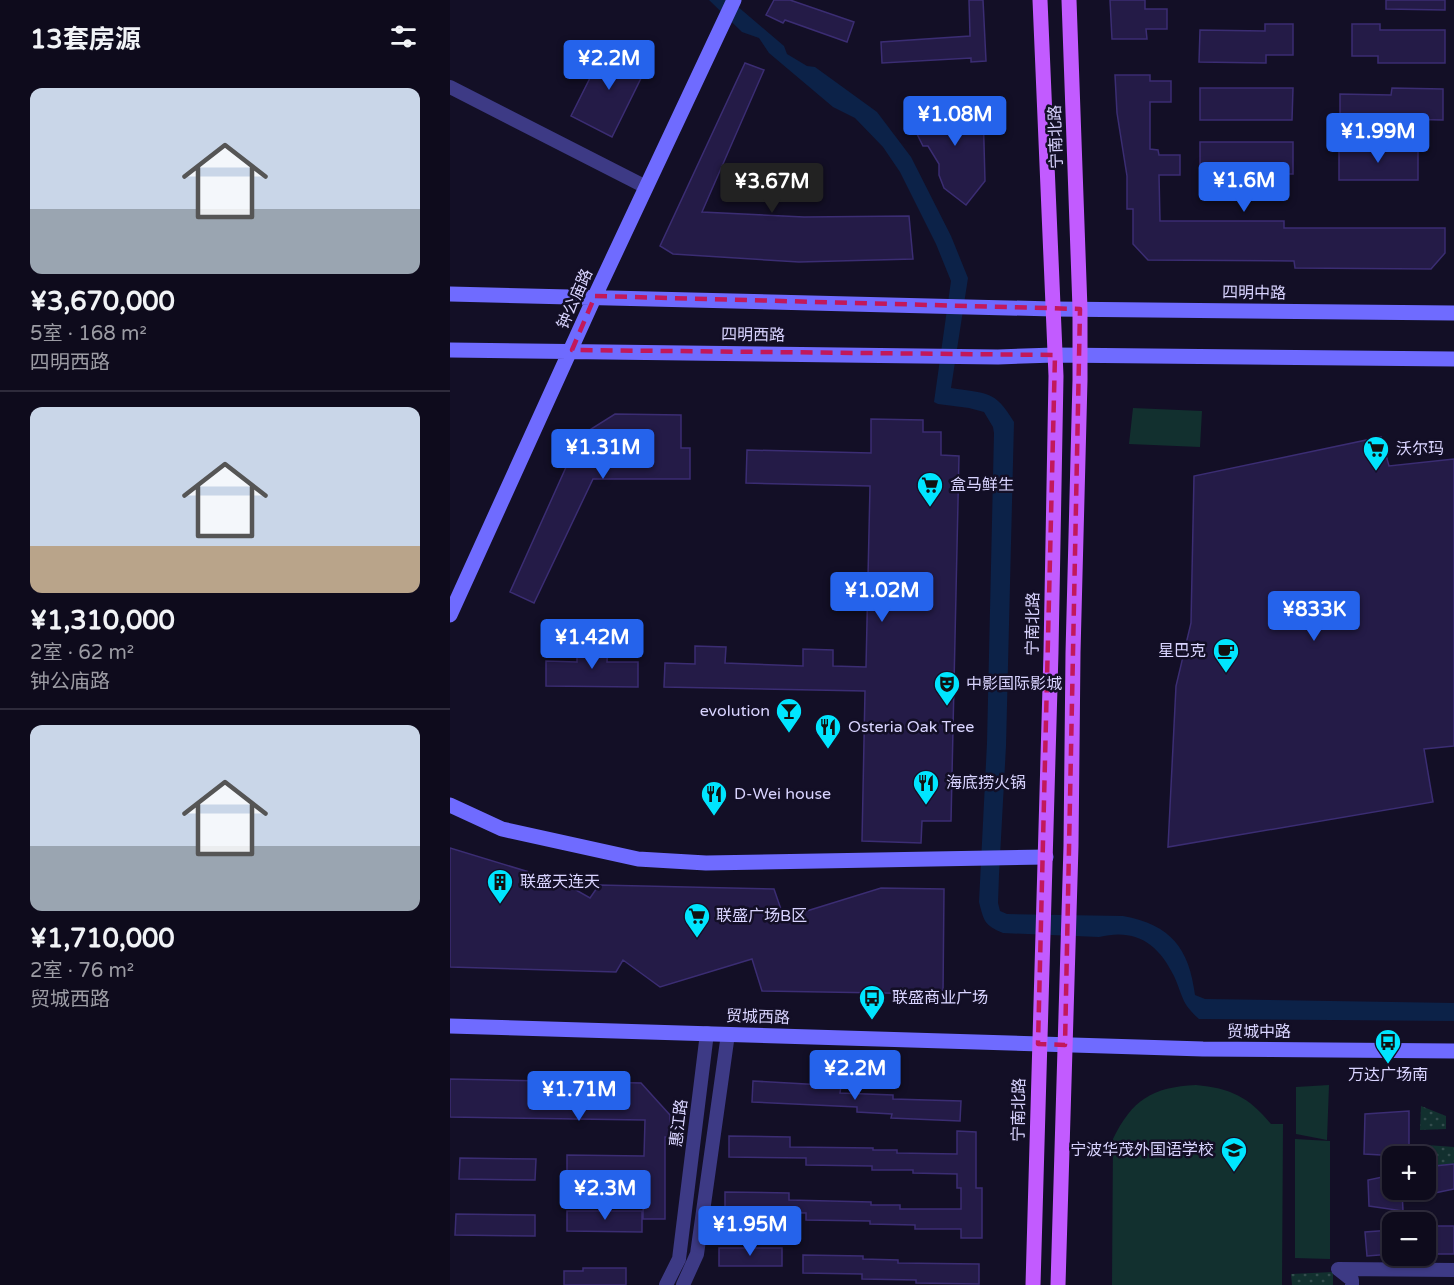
<!DOCTYPE html>
<html lang="zh">
<meta charset="utf-8">
<style>
body{margin:0;font-family:"Varela Round","Noto Sans SC",sans-serif;background:#1c1929;color:#f1f3f6;height:100vh;display:flex;flex-direction:column;font-size:22px;white-space:nowrap}
*{box-sizing:border-box;margin:0}
p{font-size:20px;color:#9b9ba3}
.icon{flex:none;width:33px;height:33px;fill:none;stroke:currentColor;stroke-width:2;stroke-linecap:round;stroke-linejoin:round}
.map{position:relative;flex:1;overflow:hidden}
.sheet{display:flex;flex-direction:column;background:#0e0b1c;width:450px}
.sheet>*{flex:none}
.fabs{position:absolute;left:932px;top:1146px;display:grid;gap:12px}
.fabs a{display:grid;place-items:center;width:54px;height:54px;border-radius:12px;background:#0e0b1c;box-shadow:0 2px 4px #0004,0 0 0 2px #2e2b3b;font-size:30px}
.price{position:absolute;translate:-50% -51px;padding:0 14px;border-radius:6px;background:#2563eb;color:#fff;font-size:20px;line-height:39px;filter:drop-shadow(0 2px 3px #0008)}
.price::after{content:'';position:absolute;left:50%;top:36px;width:18px;height:14px;margin-left:-9px;background:inherit;clip-path:polygon(0 0,100% 0,50% 100%)}
.price.current{background:#222;color:#fff}
ul{padding:0;list-style:none}
li{display:grid;align-content:center;gap:12px;height:318px;padding:0 30px}
li+li{border-top:2px solid #2e2b3b}
li span{display:grid;place-items:center;height:186px;border-radius:12px;color:#555}
li>.icon{margin-inline-start:auto}
span .icon{width:108px;height:108px;fill:#fffc;stroke-width:1}
li b{font-size:26px}
h2{display:flex;justify-content:space-between;align-items:center;height:72px;padding:0 30px;font-size:26px}
main{display:flex;flex:1;min-height:0}
.map>svg:first-child{display:block}
.grass{fill:url(#grass-dots)}
.garden{fill:#12302f}
.water{fill:#0c2248}
.building{fill:#241b47;stroke:#3b2d73;stroke-width:1.5}
.lines{fill:none;stroke-linecap:round;stroke-linejoin:round}
.street{stroke:#3d3a85;stroke-width:14}
.secondary{stroke:#6f6bff;stroke-width:15}
.primary{stroke:#c25bff;stroke-width:15}
.marked{fill:none;stroke:#c2185b;stroke-width:4.5;stroke-dasharray:12 8;stroke-linejoin:round}
.labels{text-anchor:middle;dominant-baseline:central;stroke-width:5;stroke-linejoin:round;paint-order:stroke}
.street-label{font-size:16px;fill:#d9d4ff;stroke:#130f26}
.poi-label{font-size:16px;fill:#d9d4ff;stroke:#130f26;text-anchor:start}
</style>
<main>
<section class="sheet">
<h2>13套房源<svg class="icon" aria-label="filters" viewBox="0 0 24 24"><path d="M4 7h16M4 17h16"/><circle cx="9" cy="7" r="2"/><circle cx="15" cy="17" r="2"/></svg></h2>
<ul>
<li><span style="background:linear-gradient(#c9d6e8 65%,#9aa5b1 0)"><svg class="icon" aria-label="home" viewBox="0 0 24 24"><path d="M3 11l9-7 9 7M6 9v11h12V9"/></svg></span><div><b>¥3,670,000</b><p>5室 · 168 m²</p><p>四明西路</p></div></li>
<li><span style="background:linear-gradient(#c9d6e8 75%,#b9a48a 0)"><svg class="icon" aria-label="home" viewBox="0 0 24 24"><path d="M3 11l9-7 9 7M6 9v11h12V9"/></svg></span><div><b>¥1,310,000</b><p>2室 · 62 m²</p><p>钟公庙路</p></div></li>
<li><span style="background:linear-gradient(#c9d6e8 65%,#9aa5b1 0)"><svg class="icon" aria-label="home" viewBox="0 0 24 24"><path d="M3 11l9-7 9 7M6 9v11h12V9"/></svg></span><div><b>¥1,710,000</b><p>2室 · 76 m²</p><p>贸城西路</p></div></li>
</ul>
</section>
<div class="map">
<svg width="1004" height="1285" viewBox="0 0 1004 1285">
<defs>
<pattern id="grass-dots" width="8" height="8" patternUnits="userSpaceOnUse" patternTransform="scale(1.5)"><rect width="8" height="8" fill="#12302f"/><path d="M2 2h.1M6 6h.1" fill="none" stroke="#344d4e" stroke-width="1.8" stroke-linecap="round"/></pattern>
</defs>
<rect width="100%" height="100%" fill="#130f26"/>
<path class="grass" d="M971,1106L996,1116V1129L970,1130Z
M963,1144L1004,1147V1164L975,1167V1156H960L959,1150Z
M883,1272V1285H842L841,1274Z"/>
<path class="garden" d="M683,408L752,411L750,447L679,444Z
M746,1085C780,1088 799,1097 821,1124H833L832,1285H662L663,1139C682,1100 702,1087 746,1085Z
M879,1085L877,1140L846,1134V1087Z
M845,1139L880,1141V1259L845,1258Z"/>
<path class="water" d="M259,0H280L334,46L337,54L357,66L365,67L427,112L461,157L501,236L518,278L501,388C537,394 544,389 564,422L556,746L549,875L548,903L550,911L557,914L673,916C721,925 739,948 745,995L755,999L1004,1003V1021L749,1019C731,1003 733,996 724,976C708,943 685,928 649,937L553,933C534,925 534,921 529,902L537,743L544,433L543,427L534,412L519,408L488,404L484,402L501,281L486,244L450,172L433,147L405,118L383,107L319,53L309,38L292,32Z"/>
<path class="building" d="M324,0H340L404,22L397,42L335,20L333,23L316,15Z
M519,0H533L536,61L521,62V58L432,63L431,42L520,36Z
M660,0H695V9H717V29H696L697,39H662Z
M936,0H995V10L936,9Z
M815,24H843V55H816V63L749,62L750,30L815,31Z
M902,24H930V30H995V63H928V56H902Z
M156,46L197,66L162,137L121,116Z
M295,63L314,70L252,212L354,217L459,216L463,259L349,262L223,254L210,246Z
M665,75H700V81H721V102H700V149L708,150L709,155H730V175H709L710,221H834V228H995V253L981,269L845,268L844,261L698,260L683,244V209H677V176L667,113Z
M750,88H843L842,120H750Z
M942,88L993,89V120L943,119V127H890V94L941,95Z
M533,107L535,181L516,205L494,188L489,175V164L478,146H473L456,112Z
M750,142H843V174H750Z
M889,147H968V180H889Z
M165,414L231,415V448H240V479H143L84,603L60,592L130,436Z
M421,419L473,420V432H491V455L509,456L501,821H472L471,843L412,841L415,691L214,687L215,663L245,664V646L276,647L275,663L353,666V649L383,650V666L416,667L420,486L296,483L297,450L421,453Z
M931,437L939,466L1004,459V746L974,749L983,802L718,847L726,686L741,623L744,476Z
M127,645H158L157,662H188V687L96,686V661L127,662Z
M0,848L112,882L140,898L149,885L324,889L334,918L431,888L494,889L493,994L312,991L302,959L210,987L173,960L166,972L0,967Z
M0,1079L191,1083L220,1115V1137H215V1219H193L194,1175H117V1155L194,1156L195,1120L0,1117Z
M303,1081L391,1086L390,1093L443,1095V1099L511,1101L510,1121L441,1118L442,1114L407,1112V1107L302,1102Z
M959,1111V1154L949,1156L914,1154L915,1114Z
M507,1131L526,1132V1188H532V1238H511V1229H465V1225L420,1224V1221L356,1220V1213L275,1212V1192L339,1193V1200L421,1202V1205H450V1209H511V1188H507V1174L463,1173V1170H422V1166L356,1165V1158L279,1157V1136L340,1137V1147L423,1148V1150H447V1153L507,1154Z
M10,1158L86,1159L85,1180L9,1179Z
M1004,1164V1189L975,1195V1167Z
M942,1175V1190H952L953,1211L919,1206L918,1180Z
M117,1211H192V1232L117,1231Z
M6,1214L85,1215V1236L5,1235Z
M975,1226H1004V1254H975Z
M942,1230V1254L917,1256L915,1232Z
M269,1248H332V1266H269Z
M353,1255L413,1256V1259L448,1260V1263L529,1264V1284L466,1283V1280L412,1279V1274L353,1273Z
M133,1268H176V1285H114V1271H133Z"/>
<g class="lines">
<path class="street" d="M0,87L196,187
M216,1285L229,1259L257,1033
M233,1285L247,1254L278,1034
M902,1285V1280L888,1269L1004,1270"/>
<path class="secondary" d="M0,294L603,309L1004,313
M0,350L548,357L605,355L1004,359
M0,615L145,296L284,0
M0,805L52,829L188,859L256,863L596,857
M0,1026L753,1049L1004,1051"/>
<path class="primary" d="M583,1285L601,652L606,376L590,0
M608,1285L621,846L623,653L630,380V309L619,0"/>
</g>
<path class="marked" d="M145,296L630,309L615,1045L588,1044L605,355L122,350Z"/>
<defs>
<g id="supermarket-pin" transform="scale(1.35)"><path d="M0 17L-7.5 6A9.5 9.5 0 1 1 7.5 6Z" fill="#00e5ff" stroke="#130f26"/><path d="M-6-5.5h2.5l.6 2H6L4.5 2H-2.5L-4.4-4H-6ZM-1.5 3.2a1.3 1.3 0 1 0 .1 0ZM3 3.2a1.3 1.3 0 1 0 .1 0Z" fill="#111"/></g>
<g id="cafe-pin" transform="scale(1.35)"><path d="M0 17L-7.5 6A9.5 9.5 0 1 1 7.5 6Z" fill="#00e5ff" stroke="#130f26"/><path d="M-5.5-4.5H6V0H3Q3 3.5 0 3.5H-2.5Q-5.5 3.5-5.5 0ZM3-3.2v2h1.7v-2ZM-6 4.5H4V6H-6Z" fill="#111"/></g>
<g id="theatre-pin" transform="scale(1.35)"><path d="M0 17L-7.5 6A9.5 9.5 0 1 1 7.5 6Z" fill="#00e5ff" stroke="#130f26"/><path d="M-5-5.5Q0-4 5-5.5V0Q5 5 0 6Q-5 5-5 0ZM-3.3-2.5H-1v1.5H-3.3ZM1-2.5H3.3v1.5H1ZM-2.8 1Q0 5.5 2.8 1Z" fill="#111"/></g>
<g id="bar-pin" transform="scale(1.35)"><path d="M0 17L-7.5 6A9.5 9.5 0 1 1 7.5 6Z" fill="#00e5ff" stroke="#130f26"/><path d="M-6-5H6L.8 .8V4.5H3.5V6h-7V4.5H-.8V.8Z" fill="#111"/></g>
<g id="restaurant-pin" transform="scale(1.35)"><path d="M0 17L-7.5 6A9.5 9.5 0 1 1 7.5 6Z" fill="#00e5ff" stroke="#130f26"/><path d="M-5-6h1v4h1v-4h1v4h1v-4h1v5L-1.5 .5V6h-2V.5L-5-1ZM5-6V6H3V1.5H1.5Q1.5-4 5-6Z" fill="#111"/></g>
<g id="building-pin" transform="scale(1.35)"><path d="M0 17L-7.5 6A9.5 9.5 0 1 1 7.5 6Z" fill="#00e5ff" stroke="#130f26"/><path d="M-4-6H4V6H1V3H-1V6H-4ZM-2.5-4.3h1.7v1.8h-1.7ZM.8-4.3h1.7v1.8H.8ZM-2.5-1h1.7V.8h-1.7ZM.8-1h1.7V.8H.8Z" fill="#111"/></g>
<g id="bus-pin" transform="scale(1.35)"><path d="M0 17L-7.5 6A9.5 9.5 0 1 1 7.5 6Z" fill="#00e5ff" stroke="#130f26"/><path d="M-5-6H5V4H4V6H2V4H-2V6H-4V4H-5ZM-3.5-4V0h7V-4ZM-3.5 1.2v1.5H-2V1.2ZM2 1.2v1.5H3.5V1.2Z" fill="#111"/></g>
<g id="school-pin" transform="scale(1.35)"><path d="M0 17L-7.5 6A9.5 9.5 0 1 1 7.5 6Z" fill="#00e5ff" stroke="#130f26"/><path d="M0-5L7-2L0 1L-7-2ZM-4 1L0 2.5L4 1V4Q0 6-4 4Z" fill="#111"/></g>
</defs>
<g fill-rule="evenodd">
<use href="#supermarket-pin" x="926" y="449"/>
<use href="#supermarket-pin" x="480" y="485"/>
<use href="#cafe-pin" x="776" y="651"/>
<use href="#theatre-pin" x="497" y="684"/>
<use href="#bar-pin" x="339" y="711"/>
<use href="#restaurant-pin" x="378" y="727"/>
<use href="#restaurant-pin" x="476" y="783"/>
<use href="#restaurant-pin" x="264" y="794"/>
<use href="#building-pin" x="50" y="882"/>
<use href="#supermarket-pin" x="247" y="916"/>
<use href="#bus-pin" x="422" y="998"/>
<use href="#bus-pin" x="938" y="1042"/>
<use href="#school-pin" x="784" y="1150"/>
</g>
<g class="labels">
<g class="street-label">
<text transform="translate(606 137) rotate(-92)">宁南北路</text>
<text transform="translate(804 293) rotate(1)">四明中路</text>
<text transform="translate(125 299) rotate(-66)">钟公庙路</text>
<text transform="translate(303 335) rotate(1)">四明西路</text>
<text transform="translate(583 624) rotate(-89)">宁南北路</text>
<text transform="translate(308 1017) rotate(2)">贸城西路</text>
<text x="809" y="1032">贸城中路</text>
<text transform="translate(569 1110) rotate(-89)">宁南北路</text>
<text transform="translate(229 1123) rotate(-83)">惠江路</text>
</g>
<g class="poi-label">
<text x="946" y="449">沃尔玛</text>
<text x="500" y="485">盒马鲜生</text>
<text x="756" y="651" text-anchor="end">星巴克</text>
<text x="516" y="684">中影国际影城</text>
<text x="320" y="711" text-anchor="end">evolution</text>
<text x="398" y="727">Osteria Oak Tree</text>
<text x="496" y="783">海底捞火锅</text>
<text x="284" y="794">D-Wei house</text>
<text x="70" y="882">联盛天连天</text>
<text x="266" y="916">联盛广场B区</text>
<text x="442" y="998">联盛商业广场</text>
<text x="938" y="1075" text-anchor="middle">万达广场南</text>
<text x="764" y="1150" text-anchor="end">宁波华茂外国语学校</text>
</g>
</g>
</svg>
<div class="fabs">
<a>+</a>
<a>−</a>
</div>
<b class="price" style="left:159px;top:91px">¥2.2M</b>
<b class="price" style="left:505px;top:147px">¥1.08M</b>
<b class="price" style="left:928px;top:164px">¥1.99M</b>
<b class="price" style="left:794px;top:213px">¥1.6M</b>
<b class="price current" style="left:322px;top:214px">¥3.67M</b>
<b class="price" style="left:153px;top:480px">¥1.31M</b>
<b class="price" style="left:432px;top:623px">¥1.02M</b>
<b class="price" style="left:864px;top:642px">¥833K</b>
<b class="price" style="left:142px;top:670px">¥1.42M</b>
<b class="price" style="left:405px;top:1101px">¥2.2M</b>
<b class="price" style="left:129px;top:1122px">¥1.71M</b>
<b class="price" style="left:155px;top:1221px">¥2.3M</b>
<b class="price" style="left:300px;top:1257px">¥1.95M</b>
</div>
</main>
